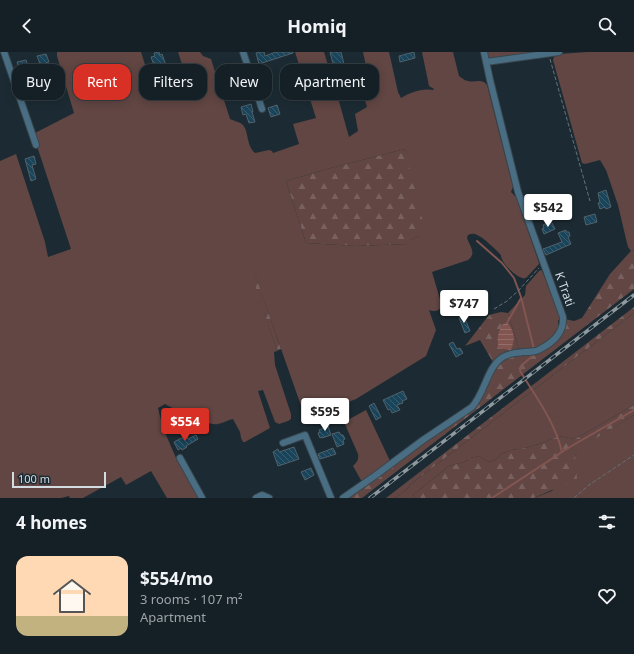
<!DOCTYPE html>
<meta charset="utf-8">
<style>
body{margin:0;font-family:"Noto Sans",sans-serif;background:#1e282e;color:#f1f3f6;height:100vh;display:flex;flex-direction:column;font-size:15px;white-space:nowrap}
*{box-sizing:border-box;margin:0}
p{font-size:13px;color:#9da3a7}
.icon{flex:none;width:22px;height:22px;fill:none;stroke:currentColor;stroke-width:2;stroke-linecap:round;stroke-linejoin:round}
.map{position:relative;height:446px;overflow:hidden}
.panel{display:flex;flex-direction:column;background:#152026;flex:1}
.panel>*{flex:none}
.top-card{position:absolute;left:12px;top:12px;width:400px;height:36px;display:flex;gap:8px}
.scale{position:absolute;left:12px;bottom:10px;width:94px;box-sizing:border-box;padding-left:4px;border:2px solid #d2dce1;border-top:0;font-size:11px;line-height:14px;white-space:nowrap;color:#d2dce1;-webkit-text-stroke:3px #1c2b33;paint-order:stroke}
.price{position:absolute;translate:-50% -34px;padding:0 9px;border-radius:4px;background:#fff;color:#222;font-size:13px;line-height:26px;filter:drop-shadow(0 1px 2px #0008)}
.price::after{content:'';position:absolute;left:50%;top:24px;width:12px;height:9px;margin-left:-6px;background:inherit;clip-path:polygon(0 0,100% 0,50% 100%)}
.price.current{background:#d93025;color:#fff}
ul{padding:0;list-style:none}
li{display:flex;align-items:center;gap:12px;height:100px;padding:0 16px}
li+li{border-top:1px solid #343e43}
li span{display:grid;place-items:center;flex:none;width:112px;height:80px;border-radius:12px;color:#555}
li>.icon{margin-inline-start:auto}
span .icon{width:48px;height:48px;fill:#fffc;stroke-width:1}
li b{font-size:17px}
h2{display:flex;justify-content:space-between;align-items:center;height:48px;padding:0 16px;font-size:17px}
.tag{padding:0 14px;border-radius:12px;background:#152026;box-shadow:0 2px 10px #0003,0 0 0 1px #343e43;font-size:14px;line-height:36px}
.tag.current{background:#d93025;color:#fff}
header{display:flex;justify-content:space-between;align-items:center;height:52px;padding:0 16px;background:#152026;font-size:18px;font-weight:700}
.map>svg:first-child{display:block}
.green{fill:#614643;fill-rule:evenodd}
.forest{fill:url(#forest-firs)}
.water{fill:url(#water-rules)}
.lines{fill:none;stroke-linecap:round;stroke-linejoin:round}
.stream{stroke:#825551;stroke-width:2}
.building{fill:url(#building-back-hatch);stroke:#51616a}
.minor-casing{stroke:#39474f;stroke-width:8}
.path{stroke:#657279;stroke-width:1;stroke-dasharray:4 2;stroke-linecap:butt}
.minor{stroke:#496e84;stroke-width:6}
.rail-casing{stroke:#8e9aa0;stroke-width:3.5}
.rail{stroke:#1c2b33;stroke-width:2;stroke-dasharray:6;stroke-linecap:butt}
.labels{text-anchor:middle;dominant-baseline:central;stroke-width:4;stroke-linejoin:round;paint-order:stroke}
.street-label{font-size:12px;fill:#d2dce1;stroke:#1c2b33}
</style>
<header><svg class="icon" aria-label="back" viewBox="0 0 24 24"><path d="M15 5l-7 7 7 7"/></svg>Homiq<svg class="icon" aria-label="search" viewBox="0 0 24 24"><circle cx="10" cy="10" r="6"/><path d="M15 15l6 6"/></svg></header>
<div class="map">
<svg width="634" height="446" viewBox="0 0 634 446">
<defs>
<pattern id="forest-firs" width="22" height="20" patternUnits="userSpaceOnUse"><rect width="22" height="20" fill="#614643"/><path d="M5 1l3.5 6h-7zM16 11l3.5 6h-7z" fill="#77605e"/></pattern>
<pattern id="water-rules" width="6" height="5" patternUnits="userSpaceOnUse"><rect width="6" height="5" fill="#825551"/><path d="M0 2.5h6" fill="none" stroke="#936d6a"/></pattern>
<pattern id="building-back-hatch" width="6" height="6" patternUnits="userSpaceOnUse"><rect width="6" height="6" fill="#19445a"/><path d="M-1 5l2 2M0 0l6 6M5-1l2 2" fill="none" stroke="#3a5e71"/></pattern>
</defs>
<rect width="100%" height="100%" fill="#1c2b33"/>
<path class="green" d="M57,0H141L154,41L172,37L177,38L189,33L178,0H200L203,4L211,7L230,67C234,69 240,70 243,73C249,80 246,93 255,101L269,98L272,99L273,101L299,92L293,72L316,66L295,0H324L340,53L349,85L358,79L355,62L367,55L356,17L366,14L363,0H389L398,40L401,46C411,40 422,36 433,38L434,37L429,34L422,0H453L459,24C462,26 465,29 468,29C475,31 482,26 487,33L513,135L511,140L516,145L538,208L539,212L527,225C525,226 525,227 522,226C515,224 504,213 502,207C500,202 502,204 499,201C494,196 483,185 477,183C474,181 471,182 468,183L467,186C470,195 477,201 468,208L432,220L442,254C440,259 434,260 429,258L436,278L426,304L356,347L328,358L305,365L254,220L251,219L277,299L274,300L275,313L291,362V367L288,369L279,372L275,370L263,338L258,339L270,376L245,390H243L241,386L240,380L233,367C228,368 223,371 218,372C206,374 176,358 165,352L158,356L163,376L176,406L199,446H167L151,419L126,433L121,425L83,446H70L69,444L61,446H0V109L16,102L45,190L48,205L71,197L33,82L74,61L57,4ZM405,97L419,184L408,189L407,192L356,194L306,191L286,129L331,116Z
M486,0H538L491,8L487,6Z
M587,0H634V198L631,199L628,195L626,187L618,153L606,118L600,108L585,112L582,111L553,8L554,5L560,2Z
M541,218L542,219L557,256L560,266L558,269L559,276C549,293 537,296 519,298L508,261L525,243L526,234L539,219Z
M634,261V353L575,387L559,384L542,391L525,396L511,398L501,402L495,408L491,410L485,408L479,404L470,406L464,410L449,414L413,443L415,446H395L407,437L411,432Z
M366,358L390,409L362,430L353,414C357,410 359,408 358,402L344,370Z
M634,363V446H534L552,439L580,395Z"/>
<path class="forest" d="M405,97L425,178C421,186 411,185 407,192L356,194L306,191L286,129L331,116Z
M634,198V237L362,446H346L372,429L425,388L471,358L494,318L500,311L507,305L546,297L565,267L574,269L582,266L610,222L631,199Z
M250,219H254L281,297L277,299Z
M634,255V261L411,432L407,437L395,446H386Z
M501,260L508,261L519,298L504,301L493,310L480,288L465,294L489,263Z
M634,353V363L580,396L575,403L577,427L534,446H415L413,443L449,414L464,410L470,406L479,404L485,408L491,410L495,408L501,402L511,398L525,396L542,391L559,384L575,387Z"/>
<path class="water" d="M507,271C515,279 515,288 511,298L499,296C496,288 498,279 503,272Z"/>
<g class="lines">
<path class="stream" d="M477,189L502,211L514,226L521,245L534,297
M507,271L521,246
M536,301L522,313L520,319C536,345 555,370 562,400
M492,446L568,396L634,358"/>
</g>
<path class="building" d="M159,0L160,3L162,2L168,19L157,22L151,5L155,4L154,1Z
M260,0H264L265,4L276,0H293V1L259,12L256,1Z
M330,0H341L344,12H347L348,17L335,20Z
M414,0L415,6L400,10L399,4Z
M46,2L49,10L46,11L47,12L46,13L48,21L44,22L37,4Z
M26,8L31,23L22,26L17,10Z
M265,22L271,35L262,38L257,24Z
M251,52L253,60H252L255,70L249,71L246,62L243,63L241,55Z
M277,53L280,62L271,65L268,56Z
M34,104L36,112L32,113L36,127L31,129L25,107Z
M606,138L611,155L606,157L605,155L600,157L598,151H600L598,141Z
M595,162L597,170L586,173L584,165Z
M551,169L555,177L544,182L542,177L544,176L543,173Z
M566,178V180H569L570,184L568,185L571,192L546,203L543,197L562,190L558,181Z
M475,242L483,257L476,261L473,256L470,258L466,250L469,249L468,246Z
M464,264L470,279L465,281L459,266Z
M453,290L457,297L460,296L463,301L456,305L449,292Z
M403,339L407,347L402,349L403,351L397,353L400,358L392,361L390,357L388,358L383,348Z
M374,351L381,365L376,368L369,354Z
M328,374L331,383L322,386V385L320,386L318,381L320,380L319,378Z
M339,380L341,383H343L345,387L343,388L344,392L337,395L332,382Z
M187,383L188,387L196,383L198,387L186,394L187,395L182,398L181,396L178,398L174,390Z
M294,395L299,407L278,414L273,400L278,397L279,400Z
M333,396L336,402L320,407L318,402Z
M311,416L314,423L305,428L301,420Z"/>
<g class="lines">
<g class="minor-casing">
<path id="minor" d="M4,0L36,93
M243,0L262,57
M486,10L559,0
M283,391L305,383L331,446
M180,406L202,446
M256,446L262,443L269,446
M343,446L376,423L423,388L472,355C485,341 487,315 503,305C513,299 525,301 536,299C539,298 542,296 544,295C556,288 564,279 563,265L518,140L490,28L484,0"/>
</g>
<path class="path" d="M550,7L590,149
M494,257L507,249L518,239L539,216
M574,446L589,433L634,403"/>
<use href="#minor" class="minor"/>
<g class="rail-casing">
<path id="rail" d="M370,446L634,243"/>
</g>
<use href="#rail" class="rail"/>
</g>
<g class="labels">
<g class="street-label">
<text transform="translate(565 237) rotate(70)">K Trati</text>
</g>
</g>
</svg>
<div class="scale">100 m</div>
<b class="price" style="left:548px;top:176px">$542</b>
<b class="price" style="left:464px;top:272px">$747</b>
<b class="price" style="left:325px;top:380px">$595</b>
<b class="price current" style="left:185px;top:390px">$554</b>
<div class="top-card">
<a class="tag">Buy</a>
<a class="tag current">Rent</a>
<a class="tag">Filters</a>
<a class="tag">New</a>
<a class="tag">Apartment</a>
</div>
</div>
<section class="panel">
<h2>4 homes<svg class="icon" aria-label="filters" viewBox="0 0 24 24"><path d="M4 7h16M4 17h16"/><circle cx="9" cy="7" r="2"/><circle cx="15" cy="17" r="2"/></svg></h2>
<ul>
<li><span style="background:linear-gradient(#ffd9b3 75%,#c2b280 0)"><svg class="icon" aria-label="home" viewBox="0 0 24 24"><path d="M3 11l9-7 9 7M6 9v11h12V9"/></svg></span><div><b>$554/mo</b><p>3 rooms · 107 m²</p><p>Apartment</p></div><svg class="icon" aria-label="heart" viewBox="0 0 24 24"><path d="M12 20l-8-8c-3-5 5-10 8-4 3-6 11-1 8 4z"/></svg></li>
</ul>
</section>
